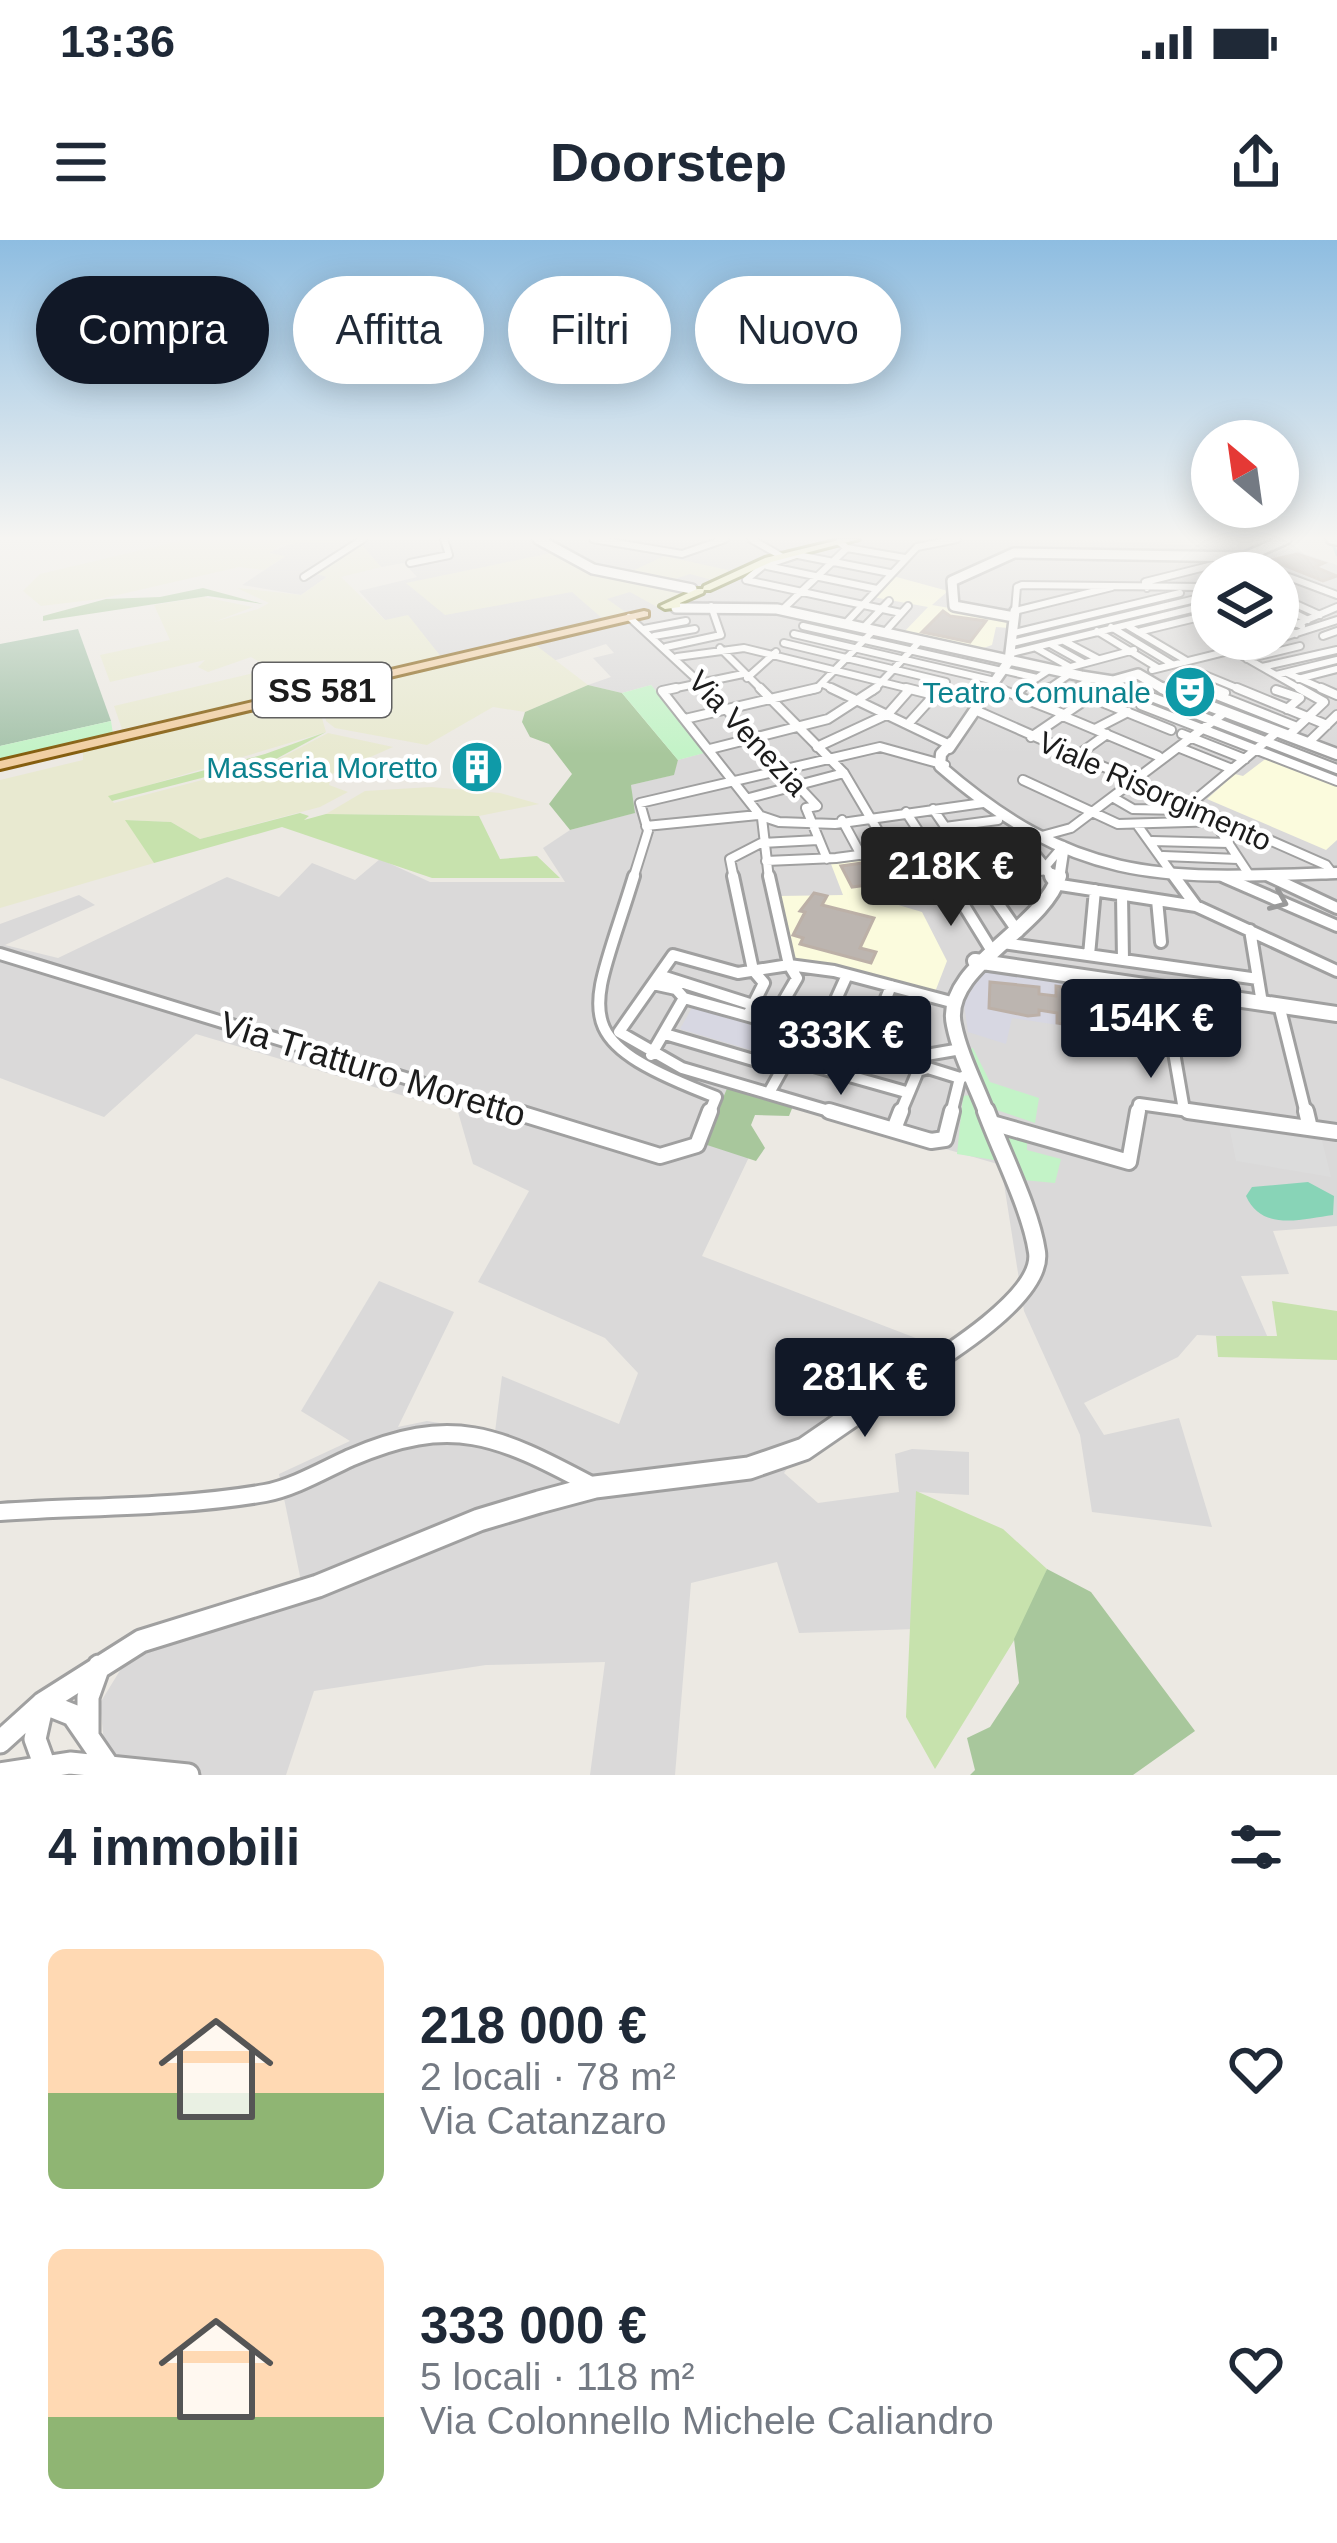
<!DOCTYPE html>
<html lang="it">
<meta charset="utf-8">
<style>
body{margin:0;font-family:Helvetica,sans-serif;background:#f2f2f3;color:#1f2937;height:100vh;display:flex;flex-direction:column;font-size:45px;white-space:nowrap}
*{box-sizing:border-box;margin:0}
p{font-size:39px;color:#747a83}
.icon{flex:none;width:66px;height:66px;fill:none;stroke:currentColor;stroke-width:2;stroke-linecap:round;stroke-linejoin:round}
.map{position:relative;height:1535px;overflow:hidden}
.side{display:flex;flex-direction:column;background:#fff;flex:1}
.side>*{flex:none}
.banner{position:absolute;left:36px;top:36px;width:1266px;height:108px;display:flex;gap:24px}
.needle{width:78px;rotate:331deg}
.fabs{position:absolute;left:1191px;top:180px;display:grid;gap:24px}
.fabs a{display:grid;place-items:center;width:108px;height:108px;border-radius:50%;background:#fff;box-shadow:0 6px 30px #0003;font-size:60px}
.price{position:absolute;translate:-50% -102px;padding:0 27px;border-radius:12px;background:#111827;color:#fff;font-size:39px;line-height:78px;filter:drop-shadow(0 3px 6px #0008)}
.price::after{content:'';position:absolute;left:50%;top:72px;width:36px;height:27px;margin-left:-18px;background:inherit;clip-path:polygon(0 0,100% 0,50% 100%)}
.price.on{background:#222;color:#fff}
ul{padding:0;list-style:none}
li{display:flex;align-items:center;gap:36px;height:300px;padding:0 48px}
li span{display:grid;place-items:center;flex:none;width:336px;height:240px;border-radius:18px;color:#555}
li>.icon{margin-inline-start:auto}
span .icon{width:144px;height:144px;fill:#fffc;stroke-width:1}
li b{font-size:51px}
h2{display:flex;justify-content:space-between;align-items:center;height:144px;padding:0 48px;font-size:51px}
.chip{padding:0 42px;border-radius:54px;background:#fff;box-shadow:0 6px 30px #0003;font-size:42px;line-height:108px}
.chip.on{background:#111827;color:#fff}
.status{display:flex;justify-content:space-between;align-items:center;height:84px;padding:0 60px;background:#fff;direction:ltr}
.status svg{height:33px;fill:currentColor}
header{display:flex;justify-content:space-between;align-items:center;height:156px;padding:0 48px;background:#fff;font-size:54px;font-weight:700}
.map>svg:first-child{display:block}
.residential{fill:#dad9d9;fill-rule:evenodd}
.education{fill:#fbfbdd}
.farmland{fill:#e8e9d0}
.grass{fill:#c7e2ad}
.forest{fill:#a8c79c}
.cemetery{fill:#a6c3ab}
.park{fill:#c3f3c7}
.pitch{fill:#88d4b7}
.parking{fill:#dcdcdc}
.plaza{fill:#d7d7e2;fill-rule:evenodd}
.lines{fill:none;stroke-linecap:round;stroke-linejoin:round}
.stream{stroke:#a7cbd6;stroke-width:3}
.building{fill:#bcb5b0;stroke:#bcb0a7;stroke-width:3}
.minor-far4-casing{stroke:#a0a0a0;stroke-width:10}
.minor-far3-casing{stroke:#a0a0a0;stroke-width:12}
.minor-far2-casing{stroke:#a0a0a0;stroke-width:16}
.minor-far1-casing{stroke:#a0a0a0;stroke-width:20}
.minor-casing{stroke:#a0a0a0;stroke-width:22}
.tertiary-far4-casing{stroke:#a0a0a0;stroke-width:14}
.tertiary-far3-casing{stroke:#a0a0a0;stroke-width:15}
.tertiary-far2-casing{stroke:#a0a0a0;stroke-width:20}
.tertiary-far1-casing{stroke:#a0a0a0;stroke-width:22}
.tertiary-casing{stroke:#a0a0a0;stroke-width:27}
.secondary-casing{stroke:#5d6610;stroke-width:6}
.primary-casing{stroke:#855e0f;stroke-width:6}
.minor-far4{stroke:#fff;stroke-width:6}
.minor-far3{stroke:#fff;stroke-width:8}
.minor-far2{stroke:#fff;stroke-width:10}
.minor-far1{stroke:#fff;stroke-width:14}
.minor{stroke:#fff;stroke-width:16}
.tertiary-far4{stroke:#fff;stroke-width:9}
.tertiary-far3{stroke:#fff;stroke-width:10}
.tertiary-far2{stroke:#fff;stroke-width:14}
.tertiary-far1{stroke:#fff;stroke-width:16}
.tertiary{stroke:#fff;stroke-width:21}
.secondary{fill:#eff2bb;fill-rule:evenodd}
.primary{fill:#f1cfa3;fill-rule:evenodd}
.oneway{stroke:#999}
.labels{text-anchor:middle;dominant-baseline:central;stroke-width:9;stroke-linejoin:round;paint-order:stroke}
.far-culture-label{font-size:30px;fill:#0d838f;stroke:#fff;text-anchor:end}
.far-street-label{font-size:30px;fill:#1c1c1c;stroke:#fff}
.shield{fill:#fff;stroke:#606060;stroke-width:3}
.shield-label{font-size:33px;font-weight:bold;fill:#1c1c1c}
.street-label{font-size:36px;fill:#1c1c1c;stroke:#fff}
</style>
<div class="status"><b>13:36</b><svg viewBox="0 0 49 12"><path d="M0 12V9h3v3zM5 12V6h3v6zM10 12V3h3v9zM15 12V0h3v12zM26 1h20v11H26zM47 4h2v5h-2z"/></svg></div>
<header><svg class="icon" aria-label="menu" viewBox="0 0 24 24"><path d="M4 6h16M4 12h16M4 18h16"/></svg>Doorstep<svg class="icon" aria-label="share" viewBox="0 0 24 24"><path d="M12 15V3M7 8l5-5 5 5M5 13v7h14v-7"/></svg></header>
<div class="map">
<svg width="1337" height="1535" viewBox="0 0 1337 1535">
<rect width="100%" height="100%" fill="#ece9e3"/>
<path class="residential" d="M303,299H1052L1292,309L1337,325V986L1273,991L1289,1034L1241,1036L1268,1098L1197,1095L1178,1117L1084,1163L1104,1195L1179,1178L1212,1287L1092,1272L1080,1195L1024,1071L1001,925L728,846L749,917L702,1016L934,1105L812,1192L784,1233L818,1263L899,1252L895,1214L912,1209L969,1212V1255L916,1252L915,1389L799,1393L777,1322L691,1343L675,1535H590L605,1422L486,1425L314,1451L286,1535H188L106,1523L100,1463L124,1424L301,1341L279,1234L350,1201L301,1171L379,1041L454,1072L398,1187L427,1181L495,1192L502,1136L619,1184L638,1133L605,1098L478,1042L529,951L473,924L458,872L196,794L104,877L0,838V684L79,655L95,665L5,705L58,718L227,637L279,657L312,623L355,640L380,619L430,642H565L543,608L570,590L634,573L631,545L673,535L678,520L707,512L651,445L622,453L588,445L611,437L593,418L614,413L606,404L553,421L529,399L442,418L412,382L385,380L359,351L417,337L404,323L381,327L361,304L315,334L328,336L301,355L242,345L284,317L268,313ZM1212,333H1278V399H1212Z"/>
<path class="education" d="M893,336L948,351L932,365L1008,378L1009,388L996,387L992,405L978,410L903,393L928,367L873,357Z
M1268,517L1337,544V600L1326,610L1207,559L1235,534L1243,536Z
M948,609L965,635L902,646L885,661L922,672L947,721L935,752L794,719L779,656L843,655L831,624Z"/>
<path class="farmland" d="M188,299L351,301L281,304L270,313L285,316L264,330L239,327L100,359L41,366L23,351L40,334Z
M361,304L381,327L341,337L385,380L408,375L442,418L122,489L114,466L271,429L251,417L208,432L198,427L205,420L110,442L100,415L170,400L154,365L203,357L253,367L214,382L258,369L269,363L237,348L301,355L327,337L313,333Z
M556,312L685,353L657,367L630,352L607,359L627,373L603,379L572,352L445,375L406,343Z
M664,316L728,330L727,333L712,340L690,334L666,342L626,334Z
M533,403L588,445L525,472L493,467L427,505L335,488L326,481L320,453Z
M315,454L326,492L109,557L114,563L275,521L328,493L393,507L332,534L329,545L348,552L320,567L200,599L171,582L127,580L154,623L0,668V540L83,520V508Z
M431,547L500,553L539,564L479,576L326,574L365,551Z"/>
<path class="grass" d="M326,492L276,519L112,561L108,556L265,514Z
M300,573L309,576L304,580L326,574L479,576L500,619L537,616L560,638H432L282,587L154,623L125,580L171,582L200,599Z
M1272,1061L1337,1071V1120L1218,1117L1216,1096H1277Z
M916,1251L1003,1289L1047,1329L1029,1376L935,1529L906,1477Z"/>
<path class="forest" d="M203,348L263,364L208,356L43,381V376L106,359L160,357Z
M588,445L622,453L678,520L674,535L631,545L635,573L570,590L549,564L572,534L549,504L530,497L522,482L525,472Z
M728,846L793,866L789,876L755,875L751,885L765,908L756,921L704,904Z
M1047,1329L1091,1352L1195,1491L1133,1535H970L975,1530L967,1498L990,1487L1019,1443L1014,1399Z"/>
<path class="cemetery" d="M78,389L111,481L0,506V404Z"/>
<path class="park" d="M651,445L708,512L678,520L622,453Z
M111,481L113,494L0,520V506Z
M973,808L990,842L1039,858L1035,883L994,869L968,809Z
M970,855L1000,921L957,914L963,856Z
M1003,895L1027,899V910L1061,919L1055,943L1023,940Z"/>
<path class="pitch" d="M1308,942L1334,956L1333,975C1302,979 1262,992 1246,956L1252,947Z"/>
<path class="parking" d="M1229,886L1322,901L1331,937L1236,921Z"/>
<path class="plaza" d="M982,731L1096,748L1104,774L1071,787L1012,778L1006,804L968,792L964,764ZM990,742L1039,747V754L1056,756V747L1090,763L1093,774L1073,786L1057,783V773L1039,770L1027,776L989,768Z
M693,766L791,794L761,813L680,789Z"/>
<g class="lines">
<path class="stream" d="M1332,301L1337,315"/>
</g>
<path class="building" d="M1297,314L1324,323L1315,327L1337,336L1323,341L1271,320Z
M943,371L950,376L986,381L970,402L922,392Z
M943,612L956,633L922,635L913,617Z
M877,621L889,642L852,647L841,626Z
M814,653L827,656L822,665L874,678L860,708L876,712L871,723L800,704L803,698L793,695L805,672L800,671Z
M990,742L1039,747V754L1056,756V746L1073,749L1090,763L1093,774L1074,786L1057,783V773L1039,770V775L1028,776L989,768Z"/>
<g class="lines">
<g class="minor-far4-casing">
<path id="minor-far4" d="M593,299L682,314L725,299
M751,299L781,316
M847,308L905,318
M800,314L763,326L746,340L901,373
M798,315L890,333
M410,323L449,315L444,299
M767,326L877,349
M1278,333L1337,355
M304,337L363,299
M1112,347L1015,371L1017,347L1022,345L1201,347L1212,352
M1278,347L1285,350
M1147,348L1145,342L1245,317L1278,333
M1278,356L1320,375
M1278,365L1308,380
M782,370L847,308L839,302
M1278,374L1302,386
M629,377L709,451
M845,384L917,307L957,299
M1297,384L1337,367
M1278,385L1296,394
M803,386L1002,431
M1128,386L1187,421
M1111,387L1172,424
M863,388L889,361
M644,389L686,381
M1097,391L1158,428
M1138,392L1212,374
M884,393L908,366
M1014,393L1180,353
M794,394L995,441
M654,396L695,389
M1323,396L1337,391
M1278,399L1337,380
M1064,401L1098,419
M784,403L946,442
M1012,403L1212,355
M1050,404L1084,423
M666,407L721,395L711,366
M720,408L763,451
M1036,408L1070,427
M1232,410L1304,451
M1012,413L1212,364
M677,417L744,408L918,451
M1247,419L1300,406
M1262,427L1337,410
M1003,430L1037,438
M1152,430L1277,399
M1193,430L1244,451
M1056,431L1134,410
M1287,433L1328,451
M1276,435L1337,420
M1183,436L1220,451
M747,438L776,412
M1298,439L1337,429
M823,444L838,451
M992,446L1005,451
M662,451L743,434
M807,451L816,449L874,390
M873,451L920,401
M1017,451L1049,430
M1045,451L1070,434
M1072,451L1092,438
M1098,451L1113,441"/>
</g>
<g class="minor-far3-casing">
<path id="minor-far3" d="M676,448L662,451L762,578L769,639
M706,448L817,566L806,568L827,619
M760,448L844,533L890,611
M831,448L950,505
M906,448L934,455
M997,448L1066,475
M1213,448L1225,453
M1237,448L1327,485
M1321,448L1337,455
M1276,450L1300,458L1287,469
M1017,451L1022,448
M1092,458L1171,490
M1154,458L1337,529
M1030,461L1049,448
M1202,463L1214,454L1297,487
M1141,465L1337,541
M1047,467L1077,448
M975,470L1326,625L1332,633
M1063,476L1158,516
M685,479L817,448
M908,484L938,451
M1095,489L1128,472
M1182,494L1245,519
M1288,496L1324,462L1299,448
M1031,497L1103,448
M1308,503L1337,475
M817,507L888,474L910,449
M1180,508L1232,529
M710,509L828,479L876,448
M1075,517L1107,494
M1023,540L1118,584L1223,581
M749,558L844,533
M1114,558L1133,569L1183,570L1277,492
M933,569L981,639
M906,572L928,606
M842,580L861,615
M646,586L758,575L779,582L835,584L983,563
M1138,586L1176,639
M1217,586L1250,636
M945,587L998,580
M1027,600L1071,588L1225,472
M1152,601L1229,603
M1163,616L1238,619
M968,620L1034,611
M766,621L836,618L1025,593
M1045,627L1063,606
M1269,636L1275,639
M1224,637L1228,639
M633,639L648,591L640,563L880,507L945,525
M734,639L730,619L761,603L818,600
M982,639L1047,630"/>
</g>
<g class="minor-far2-casing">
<path id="minor-far2" d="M634,636C591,777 560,797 716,857L709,874
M733,636L753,730L764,743L748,775
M769,636L789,725L797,738L772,781
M979,636L1018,692
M1174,636L1196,666
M1269,636L1337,668
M1224,637L1337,686
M950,643L992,711
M1054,644L1196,666L1337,731
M908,649L1004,636
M1122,655L1123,720
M1157,660L1161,702
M1250,690L1262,763
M1003,703L1258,739
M0,714L523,874
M1089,715L1095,650
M659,735L753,765
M653,744L676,749L684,758L903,819L961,809
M1163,749L1184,870
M1279,765L1306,874
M665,794L760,822L789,819L906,852
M820,795L847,735
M866,808L891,746
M651,815L684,758
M770,851L804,790
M839,874L682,828L619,792L673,715L738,733L789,725L834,731L955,763
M900,874L918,831L928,828L960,838
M951,874L960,838L971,834
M1137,874L1139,864L1210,874"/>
</g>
<g class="minor-far1-casing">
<path id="minor-far1" d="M513,871L660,916L697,905L710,871
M829,871L931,901L945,899L952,871
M1188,871L1337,892
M1306,871L1310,888
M992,883L1129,922L1138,871
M894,889L901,871"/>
</g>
<g class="minor-casing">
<path id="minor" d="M0,1272C87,1266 179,1268 265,1253C293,1248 324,1230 350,1218C452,1174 497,1195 591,1245"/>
</g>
<g class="tertiary-far4-casing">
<path id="tertiary-far4" d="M538,299L593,329L692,349
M1331,299L1337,300
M676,368L777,369L1081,436L1113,441L1138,434L1167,451
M1014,377L954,366L952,341L1014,313L1245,317L1286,299
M988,451L1009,421L1015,371"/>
</g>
<g class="tertiary-far3-casing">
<path id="tertiary-far3" d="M1162,448L1337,514
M952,502L941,514L940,526C1078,646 1163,639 1337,633
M949,508L990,448
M1018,594L1054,639
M1059,639L1063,612"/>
</g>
<g class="tertiary-far2-casing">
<path id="tertiary-far2" d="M1052,636L1055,640
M975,721L1337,774
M987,874C976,845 960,815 954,785C941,728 1043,689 1059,636"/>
</g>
<g class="tertiary-far1-casing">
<path id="tertiary-far1" d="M863,1168C904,1140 1045,1064 1037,1012C1031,970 1001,912 986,871"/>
</g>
<g class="tertiary-casing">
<path id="tertiary" d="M43,1463L73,1475L106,1523
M43,1463L35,1499L43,1521
M88,1495V1457L99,1426
M0,1502L43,1463L141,1401L318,1346L479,1280L539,1262L595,1247L749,1228L804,1209L868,1165
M0,1534L70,1523L188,1535"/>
</g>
<g class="secondary-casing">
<path id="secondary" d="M843,299H859L771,322L710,350H704L703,353L680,363V367L665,369L660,366L697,349H703L704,346L765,318Z"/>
</g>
<g class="primary-casing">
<path id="primary" d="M644,371L648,372V376L0,529V521Z"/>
</g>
<use href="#minor-far4" class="minor-far4"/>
<use href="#minor-far3" class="minor-far3"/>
<use href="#minor-far2" class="minor-far2"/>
<use href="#minor-far1" class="minor-far1"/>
<use href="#minor" class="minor"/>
<use href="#tertiary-far4" class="tertiary-far4"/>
<use href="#tertiary-far3" class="tertiary-far3"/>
<use href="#tertiary-far2" class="tertiary-far2"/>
<use href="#tertiary-far1" class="tertiary-far1"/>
<use href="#tertiary" class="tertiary"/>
<use href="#secondary" class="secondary"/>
<use href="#primary" class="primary"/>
</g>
<defs><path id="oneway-chevron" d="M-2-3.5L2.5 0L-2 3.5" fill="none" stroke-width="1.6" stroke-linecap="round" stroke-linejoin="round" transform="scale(3)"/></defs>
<use class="oneway" href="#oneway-chevron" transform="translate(1279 661) rotate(23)"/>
<linearGradient id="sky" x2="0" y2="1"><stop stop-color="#8ebde1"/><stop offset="0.58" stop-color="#f6f5f2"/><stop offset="1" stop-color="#f6f5f2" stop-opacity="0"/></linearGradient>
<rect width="1337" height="514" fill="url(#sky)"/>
<defs>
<g id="theatre-disc" transform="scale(2.7)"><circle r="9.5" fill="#0f9aa8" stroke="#fff"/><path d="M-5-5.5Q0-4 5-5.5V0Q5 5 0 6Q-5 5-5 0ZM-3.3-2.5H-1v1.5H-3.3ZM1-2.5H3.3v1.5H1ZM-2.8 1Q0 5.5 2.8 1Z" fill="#fff"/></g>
<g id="building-disc" transform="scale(2.7)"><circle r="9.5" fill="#0f9aa8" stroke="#fff"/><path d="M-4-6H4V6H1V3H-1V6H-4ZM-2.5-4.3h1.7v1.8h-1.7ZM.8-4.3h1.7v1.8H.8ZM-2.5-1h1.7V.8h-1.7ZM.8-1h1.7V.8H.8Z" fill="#fff"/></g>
</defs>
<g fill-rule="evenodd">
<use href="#theatre-disc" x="1190" y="452"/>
<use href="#building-disc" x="477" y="527"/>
</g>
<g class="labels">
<g class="far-culture-label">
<text x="1151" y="452">Teatro Comunale</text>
<text x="438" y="527">Masseria Moretto</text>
</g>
<g class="far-street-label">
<text transform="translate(748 493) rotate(47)">Via Venezia</text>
<text transform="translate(1155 551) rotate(24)">Viale Risorgimento</text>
</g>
<rect class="shield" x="253" y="423" width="138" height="54" rx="9"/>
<g class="shield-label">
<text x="322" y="450">SS 581</text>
</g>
<g class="street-label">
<text transform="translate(373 829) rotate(17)">Via Tratturo Moretto</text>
</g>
</g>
</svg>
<div class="fabs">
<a><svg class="needle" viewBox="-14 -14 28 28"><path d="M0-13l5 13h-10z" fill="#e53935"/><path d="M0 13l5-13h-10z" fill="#747a83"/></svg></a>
<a><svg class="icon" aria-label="layers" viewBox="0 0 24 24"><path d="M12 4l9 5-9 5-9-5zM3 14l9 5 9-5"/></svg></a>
</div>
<b class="price on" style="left:951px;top:689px">218K €</b>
<b class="price" style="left:1151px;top:841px">154K €</b>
<b class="price" style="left:841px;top:858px">333K €</b>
<b class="price" style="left:865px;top:1200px">281K €</b>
<div class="banner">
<a class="chip on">Compra</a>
<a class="chip">Affitta</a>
<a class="chip">Filtri</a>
<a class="chip">Nuovo</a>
</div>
</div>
<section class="side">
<h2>4 immobili<svg class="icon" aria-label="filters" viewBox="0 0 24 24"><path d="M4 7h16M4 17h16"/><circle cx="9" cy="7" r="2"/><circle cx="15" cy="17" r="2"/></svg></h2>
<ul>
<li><span style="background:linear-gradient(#ffd9b3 60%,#8fb573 0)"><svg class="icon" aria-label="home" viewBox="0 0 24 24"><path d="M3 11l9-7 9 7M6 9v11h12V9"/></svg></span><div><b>218 000 €</b><p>2 locali · 78 m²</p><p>Via Catanzaro</p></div><svg class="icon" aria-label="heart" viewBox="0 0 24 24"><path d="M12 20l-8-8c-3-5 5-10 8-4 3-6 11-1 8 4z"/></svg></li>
<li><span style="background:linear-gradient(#ffd9b3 70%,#8fb573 0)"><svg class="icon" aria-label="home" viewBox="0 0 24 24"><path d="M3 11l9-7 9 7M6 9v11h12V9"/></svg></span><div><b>333 000 €</b><p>5 locali · 118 m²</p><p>Via Colonnello Michele Caliandro</p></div><svg class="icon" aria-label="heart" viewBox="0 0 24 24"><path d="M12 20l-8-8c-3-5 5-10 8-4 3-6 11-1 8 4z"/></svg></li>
</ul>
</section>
